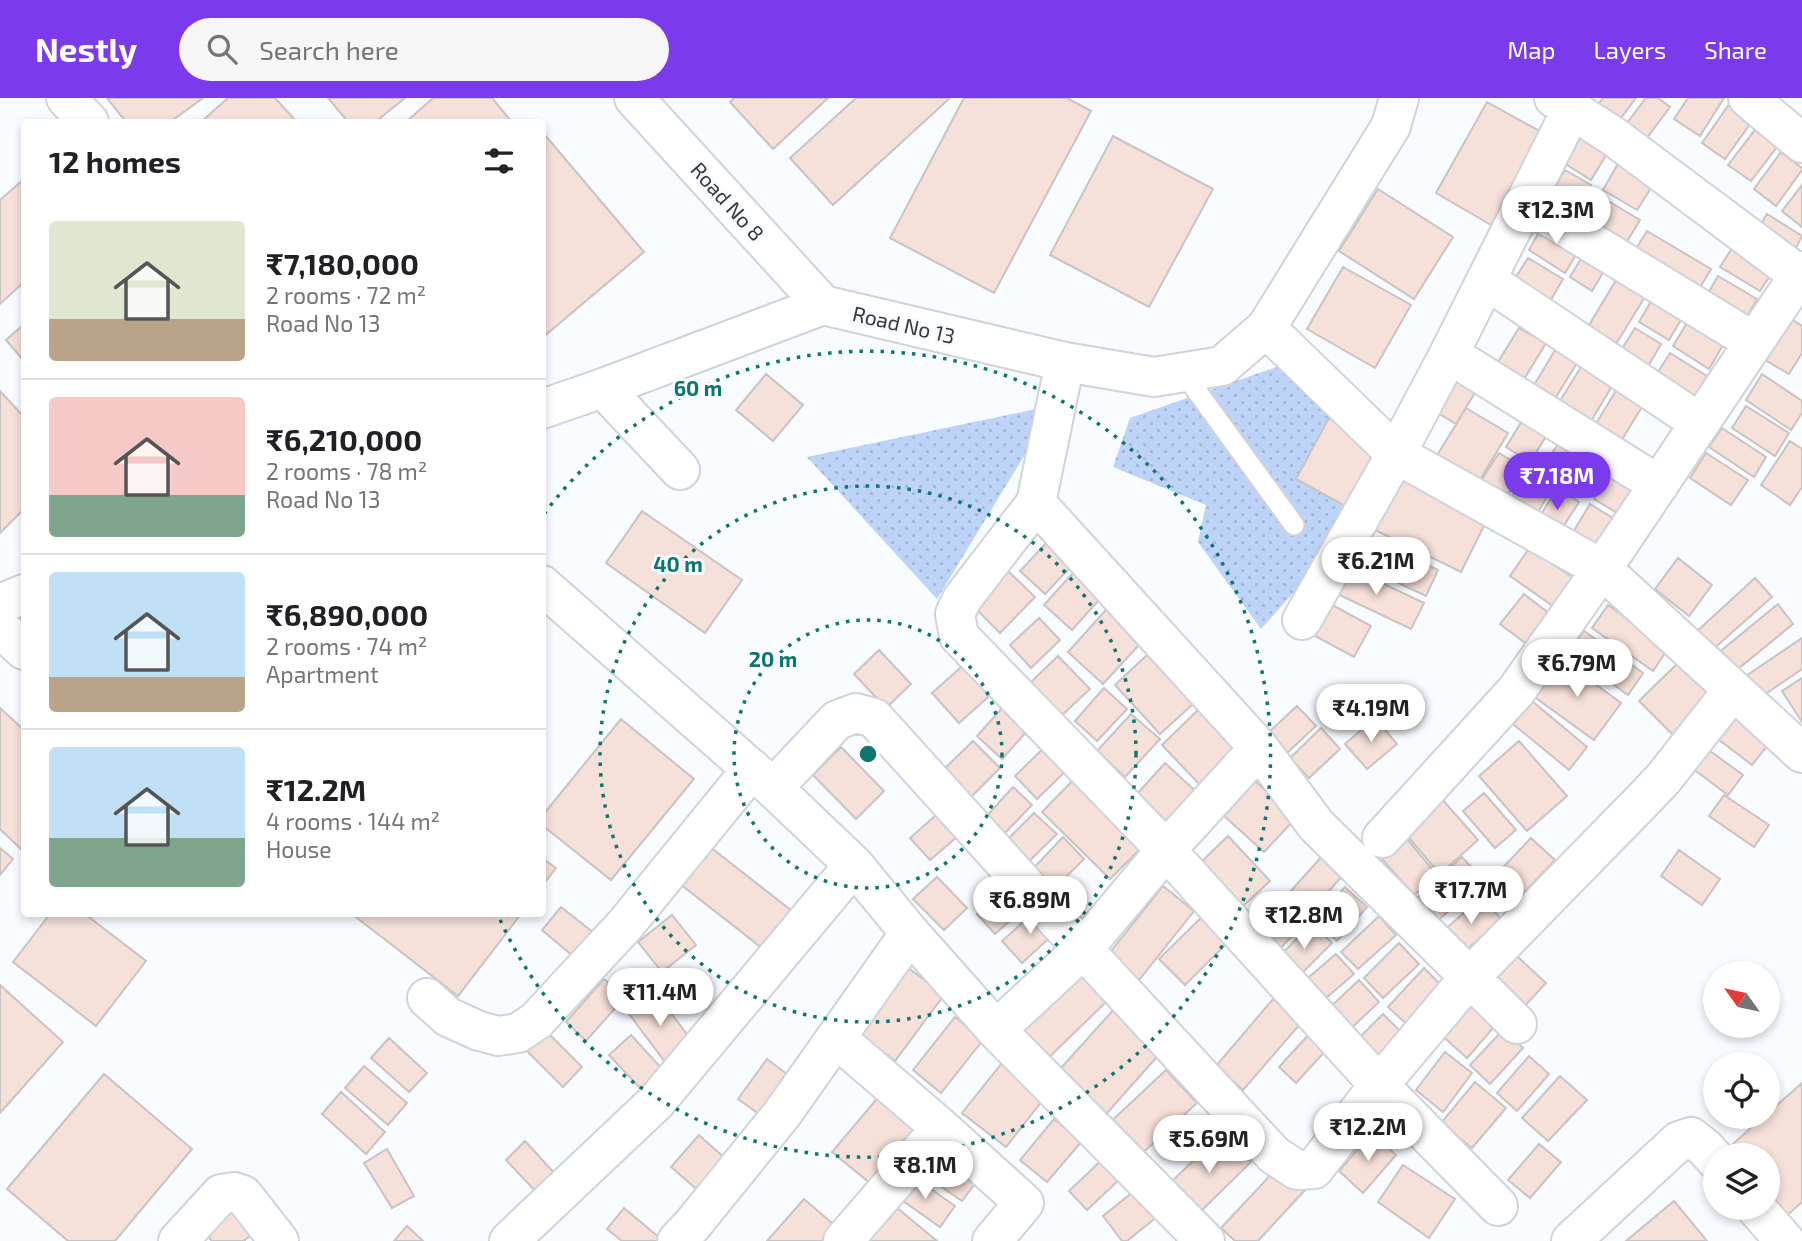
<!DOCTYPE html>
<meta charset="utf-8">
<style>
body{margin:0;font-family:"Exo 2",sans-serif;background:#f6f6f6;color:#202124;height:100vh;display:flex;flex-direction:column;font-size:26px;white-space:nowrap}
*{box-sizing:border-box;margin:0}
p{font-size:23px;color:#757577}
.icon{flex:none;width:38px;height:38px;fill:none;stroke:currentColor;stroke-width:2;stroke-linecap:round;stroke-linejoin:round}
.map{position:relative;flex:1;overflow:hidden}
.details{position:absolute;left:21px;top:21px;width:525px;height:798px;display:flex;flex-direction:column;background:#fff;border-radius:7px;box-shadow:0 4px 10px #0003}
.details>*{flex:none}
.needle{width:46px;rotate:303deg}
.buttons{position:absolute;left:1703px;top:863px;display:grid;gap:14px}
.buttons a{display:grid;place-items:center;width:77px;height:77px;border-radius:50%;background:#fff;box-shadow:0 4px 10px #0003;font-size:35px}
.price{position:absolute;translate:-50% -60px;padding:0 16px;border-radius:24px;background:#fff;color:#222;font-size:23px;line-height:46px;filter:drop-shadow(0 2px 4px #0008)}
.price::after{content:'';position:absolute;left:50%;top:42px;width:21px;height:16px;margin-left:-10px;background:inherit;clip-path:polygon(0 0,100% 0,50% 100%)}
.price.current{background:#7c3aed;color:#fff}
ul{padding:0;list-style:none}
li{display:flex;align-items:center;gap:21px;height:175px;padding:0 28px}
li+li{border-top:2px solid #e0e0e0}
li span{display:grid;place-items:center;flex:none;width:196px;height:140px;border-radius:7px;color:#555}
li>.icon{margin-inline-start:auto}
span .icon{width:84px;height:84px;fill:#fffc;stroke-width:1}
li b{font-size:30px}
h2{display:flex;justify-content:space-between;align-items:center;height:84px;padding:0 28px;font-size:30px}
header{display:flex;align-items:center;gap:42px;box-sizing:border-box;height:98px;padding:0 35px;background:#7c3aed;color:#fff}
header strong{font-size:33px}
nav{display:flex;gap:38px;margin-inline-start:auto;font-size:24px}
.search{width:490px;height:63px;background:#f6f6f6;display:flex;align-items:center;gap:18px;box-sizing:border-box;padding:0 24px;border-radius:38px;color:#757577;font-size:26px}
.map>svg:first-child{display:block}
.park{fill:url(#park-dots)}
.building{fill:#f5e0da;stroke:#c9c3c1;stroke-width:2}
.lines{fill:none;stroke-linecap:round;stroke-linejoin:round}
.service-casing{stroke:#d0d3d8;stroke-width:23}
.minor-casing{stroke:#d0d3d8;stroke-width:42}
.tertiary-casing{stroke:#d0d3d8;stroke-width:42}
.service{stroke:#fff;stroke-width:19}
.minor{stroke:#fff;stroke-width:38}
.tertiary{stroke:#fff;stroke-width:38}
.ring{fill:none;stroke:#0f766e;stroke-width:3.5;stroke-dasharray:3.5 7}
.labels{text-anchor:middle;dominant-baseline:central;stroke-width:6;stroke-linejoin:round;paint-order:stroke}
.street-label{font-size:21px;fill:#37383a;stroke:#f8fbff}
.centre{fill:#0f766e;stroke:#f8fbff;stroke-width:3.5}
.ring-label{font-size:21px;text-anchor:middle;font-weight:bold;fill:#0f766e;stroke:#f8fbff;stroke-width:6;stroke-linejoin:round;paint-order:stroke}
</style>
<header>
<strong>Nestly</strong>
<div class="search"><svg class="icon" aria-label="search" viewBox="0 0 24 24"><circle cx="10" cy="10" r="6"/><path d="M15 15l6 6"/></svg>Search here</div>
<nav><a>Map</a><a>Layers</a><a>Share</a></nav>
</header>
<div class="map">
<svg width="1802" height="1143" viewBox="0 0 1802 1143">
<defs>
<pattern id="park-dots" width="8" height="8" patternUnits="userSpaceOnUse" patternTransform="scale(1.75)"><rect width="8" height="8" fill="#bdd3f7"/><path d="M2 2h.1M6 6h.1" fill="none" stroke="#a3b6d4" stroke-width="1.8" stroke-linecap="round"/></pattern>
</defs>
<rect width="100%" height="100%" fill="#f8fbff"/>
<path class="park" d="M1279,268L1345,335L1305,373L1358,422L1261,531L1198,444L1206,407L1113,369L1130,320Z
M1055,307L937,501L807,359Z"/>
<path class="building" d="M107,0H203L170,24H126Z
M228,0H275L297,24H201Z
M328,0H405L375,24H348Z
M433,0H492L512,24H406Z
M734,0H828L773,51L730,4Z
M856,0H950L833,107L790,60Z
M964,0H1067L1091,13L994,195L890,140Z
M1603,0H1636L1617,25L1596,9Z
M1646,0H1658L1670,9L1643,45L1623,30Z
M1688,0H1724L1700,38L1674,21Z
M1487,4L1543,35L1491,127L1436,95Z
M1730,5L1753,22L1725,61L1702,45Z
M1579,23L1614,44L1591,82L1556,60Z
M1758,28L1780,45L1751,83L1728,67Z
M544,36L644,154L542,240V38Z
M1113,38L1213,91L1149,209L1050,157Z
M1781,54L1802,70V72L1776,108L1754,91Z
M1623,57L1658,79L1637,112L1603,92Z
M1565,72L1591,87L1569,123L1543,108Z
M24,81V184L0,206V102Z
M1802,87V129L1782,113Z
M1378,91L1453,139L1414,201L1339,153Z
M1600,98L1640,122L1622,152L1582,129Z
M1767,116L1802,138L1791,159L1754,137Z
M1546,122L1583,145L1565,175L1529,152Z
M1647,133L1711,171L1696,196L1632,157Z
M1736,144L1776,169L1760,193L1720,169Z
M1588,149L1610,163L1592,193L1570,179Z
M1528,160L1563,181L1545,212L1509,190Z
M1343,169L1411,207L1375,270L1307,231Z
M1622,172L1651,189L1616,246L1588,229Z
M1718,178L1757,201L1741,229L1702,206Z
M1656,195L1686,213L1669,242L1639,224Z
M1783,216L1802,228V255L1789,276L1758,258Z
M1690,220L1726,242L1709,271L1673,248Z
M24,226V263L6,242Z
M1519,230L1546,245L1520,288L1493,272Z
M1635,230L1661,246L1643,277L1616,260Z
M1555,252L1577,265L1551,307L1530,294Z
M1670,255L1707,278L1691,305L1653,282Z
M1581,269L1612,288L1587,330L1555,311Z
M766,276L803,307L773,343L736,312Z
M1762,276L1802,303V315L1791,332L1746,302Z
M1451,278L1476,293L1456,326L1431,311Z
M1617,291L1643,307L1617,350L1591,334Z
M0,293L24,319V411L0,435Z
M1746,308L1789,335L1775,358L1732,330Z
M1466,310L1508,335L1475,390L1433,364Z
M1528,313L1553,327L1530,364L1506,349Z
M1329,320L1380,348L1347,409L1296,381Z
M1722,330L1766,359L1754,379L1709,349Z
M1790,343L1802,351V389L1790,407L1761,387Z
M1559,345L1593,367L1582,387L1546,364Z
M1499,355L1524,370L1501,408L1475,392Z
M1706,355L1748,382L1731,407L1690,380Z
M1614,367L1644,385L1624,419L1594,401Z
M1528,372L1554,387L1532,424L1506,409Z
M1401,375L1489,418L1461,474L1373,431Z
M1557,390L1579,404L1558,437L1536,425Z
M1590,406L1616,422L1595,457L1569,441Z
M642,413L742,482L705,535L606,465Z
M1355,434L1438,472L1426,498L1343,459Z
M1054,437L1079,460L1045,496L1020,473Z
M1530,449L1580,485L1560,513L1510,478Z
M1678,460L1712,487L1689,518L1655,491Z
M1081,466L1108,492L1072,532L1044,507Z
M1342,466L1424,505L1411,531L1329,492Z
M1005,470L1035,499L1000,535L970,505Z
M1755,480L1772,499L1711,553L1695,535Z
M1524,496L1551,517L1528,547L1500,526Z
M1115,502L1150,535L1103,586L1068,554Z
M1323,502L1371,528L1354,559L1306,533Z
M1778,506L1793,526L1733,575L1717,556Z
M1608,507L1669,549L1653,573L1592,530Z
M1039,520L1060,542L1031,570L1010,547Z
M1584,533L1643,575L1628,597L1568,554Z
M1802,540V571L1755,603L1740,582Z
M879,552L911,586L886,610L854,576Z
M1147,557L1193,606L1160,636L1115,587Z
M1058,558L1090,591L1061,618L1029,586Z
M1561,561L1621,605L1594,642L1533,598Z
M968,563L995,593L959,625L932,595Z
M1678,565L1712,600L1674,638L1639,603Z
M1802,580V624L1782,593Z
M1104,590L1127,611L1097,643L1075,623Z
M1013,598L1038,621L1002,661L977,638Z
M1532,603L1587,649L1569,672L1513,626Z
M1202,608L1243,650L1202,689L1162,647Z
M1297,608L1316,628L1287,655L1269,634Z
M1736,609L1775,638L1752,667L1714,638Z
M0,610L24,632V754L0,731Z
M1131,616L1160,641L1125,679L1097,653Z
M1375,620L1397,646L1367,671L1345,646Z
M621,621L694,681L611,782L542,727V718Z
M1321,630L1340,651L1309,680L1290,660Z
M1053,641L1075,664L1037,701L1015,678Z
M973,643L1000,670L962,708L935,680Z
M1519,643L1567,698L1527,733L1479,678Z
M1702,647L1743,677L1728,697L1688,667Z
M841,649L884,693L856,721L813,677Z
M1165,665L1203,700L1174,731L1137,696Z
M1082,673L1150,741L1110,781L1042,714Z
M1255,683L1296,720L1264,754L1224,718Z
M1013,689L1032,707L1001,739L983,722Z
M1484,695L1516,732L1495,750L1463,713Z
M1724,697L1769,727L1754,749L1709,718Z
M1441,700L1478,742L1440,776L1403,733Z
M943,711L963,734L930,762L910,740Z
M1034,715L1057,736L1026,766L1004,745Z
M1228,738L1270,783L1238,813L1196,769Z
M1063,739L1084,761L1051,794L1030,774Z
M1406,740L1437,777L1414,797L1382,761Z
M1531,740L1555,762L1510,809L1486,787Z
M705,745L792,813L762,850L675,782Z
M0,750L13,761L0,777Z
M1679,752L1720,781L1702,807L1661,778Z
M1324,756L1345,775L1310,814L1289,795Z
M1462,759L1483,782L1434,826L1413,804Z
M542,760L556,770L542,788Z
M937,779L967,810L944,832L913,801Z
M1016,781L1034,801L995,836L977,816Z
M1163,788L1194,813L1139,882L1108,857Z
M1345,789L1367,809L1337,843L1315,822Z
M1482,799L1501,821L1461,857L1441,835Z
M1285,801L1307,822L1276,855L1254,834Z
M561,809L599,839L579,863L542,832Z
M1039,810L1058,832L1022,865L1002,843Z
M1210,811L1235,837L1185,887L1159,861Z
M50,816H85L146,863L96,928L13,864Z
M352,816H521L458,898Z
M672,817L696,847L662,874L638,844Z
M1379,818L1396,837L1358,871L1341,854Z
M1312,825L1332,845L1296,881L1276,862Z
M1399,845L1419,866L1383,900L1364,880Z
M1504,846L1546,885L1520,913L1479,874Z
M1336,856L1354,876L1318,907L1301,886Z
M902,865L944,897L895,963L853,931Z
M1076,870L1107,903L1040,968L1008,935Z
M1424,870L1446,892L1411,930L1388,909Z
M604,881L625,899L586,943L566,924Z
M1359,882L1379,904L1346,935L1326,913Z
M0,887L63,944L0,1015Z
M653,891L695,947L668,968L626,912Z
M1471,898L1499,923L1467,960L1439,935Z
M1273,901L1301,925L1243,992L1216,968Z
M1116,909L1163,952L1100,1023L1052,980Z
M1383,916L1406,939L1374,970L1352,947Z
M955,919L983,942L941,995L913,972Z
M544,931L582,969L563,989L524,950Z
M1504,931L1523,950L1490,986L1470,967Z
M1312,933L1329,949L1296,985L1279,969Z
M631,937L663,972L642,992L609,957Z
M389,940L427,975L409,994L371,960Z
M1445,954L1472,975L1443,1014L1416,992Z
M1529,958L1549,976L1517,1013L1497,995Z
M767,961L796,983L767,1022L738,1001Z
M1002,965L1046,998L1006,1049L962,1015Z
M364,968L407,1005L388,1027L345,990Z
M1166,972L1197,1005L1135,1062L1105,1029Z
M104,976L192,1051L115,1143H68L7,1091Z
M1560,978L1587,1002L1548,1043L1522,1020Z
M1475,984L1506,1010L1472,1050L1441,1025Z
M1802,985V1104L1782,1122L1768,1106V1057H1725L1723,1055L1764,1018H1768V1015Z
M886,990L928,1025L875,1089L832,1054Z
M341,994L385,1034L366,1056L322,1016Z
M1054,1021L1081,1044L1047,1084L1020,1062Z
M1223,1034L1251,1064L1195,1119L1166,1089Z
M1372,1035L1396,1057L1363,1095L1339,1073Z
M699,1037L728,1063L701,1095L671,1069Z
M525,1043L558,1079L539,1097L506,1062Z
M937,1043L983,1075L962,1103L917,1072Z
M1539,1046L1561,1064L1530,1100L1508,1082Z
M387,1051L414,1098L392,1110L364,1065Z
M1106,1058L1124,1077L1087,1112L1069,1093Z
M1280,1067L1306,1091L1258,1143H1235L1221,1130Z
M1403,1067L1455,1101L1429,1140L1378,1104Z
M911,1077L955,1108L940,1129L896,1098Z
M1143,1086L1164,1113L1127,1143H1122L1103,1118Z
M804,1101L839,1131L829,1143H767Z
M1674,1103L1707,1143H1626Z
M227,1105L253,1135L244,1143H212L199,1129Z
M896,1109L937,1143H867Z
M624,1110L661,1141L660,1143H622L607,1131Z
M407,1128L423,1143H394Z"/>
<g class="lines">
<g class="service-casing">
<path id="service" d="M1183,274L1294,427"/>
</g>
<g class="minor-casing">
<path id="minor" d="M66,0L89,24
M634,0L823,207
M1554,0L1613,38L1799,177
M1748,0L1802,45
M1525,104L1754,244
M1486,182L1700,325
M1266,230L1396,356L1602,471L1802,655
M1449,256L1659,387
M1065,264L1036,405L1259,650L1316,727L1517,926
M603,290L680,372
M1036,405L962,501L955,516L959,538L1166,752L1379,987L1498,1108
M542,487L773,690L854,767L910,835L996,932L1205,1143
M1302,522L1396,356L1449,256L1572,11
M0,530L24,552
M773,690L837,622L856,615L874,620L1083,851L1274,1057L1297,1072L1314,1071L1379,987L1469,880L1644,701L1663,681L1733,592
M1382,740L1516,593L1602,471L1802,173
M427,900L448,919L479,933L498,938L518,935L536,923L625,827L752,671
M996,932L1083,851L1166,752L1259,650
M836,940L941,1030L843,1143
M941,1030L1024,1105L992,1143
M1756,1110L1785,1143
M178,1143L221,1096L234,1094L243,1097L279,1143
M509,1143L656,1004L854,767
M677,1143L693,1126L782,1016L910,835
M1571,1143L1679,1043L1691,1039L1705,1050L1715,1061"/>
</g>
<g class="tertiary-casing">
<path id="tertiary" d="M542,311L603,290L823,207L1065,264L1154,279L1222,268L1266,230L1391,28L1399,0
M0,506L24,496"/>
</g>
<use href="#service" class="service"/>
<use href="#minor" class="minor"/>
<use href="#tertiary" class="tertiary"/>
</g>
<g class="ring">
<circle cx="868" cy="656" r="134"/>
<circle cx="868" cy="656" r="268"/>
<path d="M544 416A403 403 0 1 1 498 817"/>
</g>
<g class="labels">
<g class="street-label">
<text transform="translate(728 103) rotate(48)">Road No 8</text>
<text transform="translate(904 226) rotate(13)">Road No 13</text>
</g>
</g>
<circle cx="868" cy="656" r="10" class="centre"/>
<g class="ring-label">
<text x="698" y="298">60 m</text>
<text x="678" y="474">40 m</text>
<text x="773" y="569">20 m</text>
</g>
</svg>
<div class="buttons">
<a><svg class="needle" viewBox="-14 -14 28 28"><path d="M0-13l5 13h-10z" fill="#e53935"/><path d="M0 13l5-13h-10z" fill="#757577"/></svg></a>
<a><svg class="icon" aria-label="locate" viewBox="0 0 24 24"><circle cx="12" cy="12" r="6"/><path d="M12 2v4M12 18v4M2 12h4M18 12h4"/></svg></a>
<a><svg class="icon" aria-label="layers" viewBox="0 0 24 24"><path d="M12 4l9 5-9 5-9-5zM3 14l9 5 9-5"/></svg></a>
</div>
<b class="price" style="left:1556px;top:148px">₹12.3M</b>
<b class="price current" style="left:1557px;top:414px">₹7.18M</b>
<b class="price" style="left:1376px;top:499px">₹6.21M</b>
<b class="price" style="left:1577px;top:601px">₹6.79M</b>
<b class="price" style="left:1371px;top:646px">₹4.19M</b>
<b class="price" style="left:1471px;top:828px">₹17.7M</b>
<b class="price" style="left:1030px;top:838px">₹6.89M</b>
<b class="price" style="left:1304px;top:853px">₹12.8M</b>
<b class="price" style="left:660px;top:930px">₹11.4M</b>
<b class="price" style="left:1368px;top:1065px">₹12.2M</b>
<b class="price" style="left:1209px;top:1077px">₹5.69M</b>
<b class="price" style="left:925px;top:1103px">₹8.1M</b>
<section class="details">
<h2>12 homes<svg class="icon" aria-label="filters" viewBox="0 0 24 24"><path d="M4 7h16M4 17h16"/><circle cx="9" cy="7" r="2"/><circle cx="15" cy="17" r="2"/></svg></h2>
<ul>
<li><span style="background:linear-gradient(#dfe7d0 70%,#b9a48a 0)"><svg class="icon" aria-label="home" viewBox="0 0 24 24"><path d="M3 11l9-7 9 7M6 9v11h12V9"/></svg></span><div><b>₹7,180,000</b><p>2 rooms · 72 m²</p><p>Road No 13</p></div></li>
<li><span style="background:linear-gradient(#f6c9c9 70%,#7fa58c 0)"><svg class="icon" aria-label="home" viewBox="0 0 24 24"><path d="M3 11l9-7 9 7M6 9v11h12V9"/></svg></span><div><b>₹6,210,000</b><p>2 rooms · 78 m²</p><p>Road No 13</p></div></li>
<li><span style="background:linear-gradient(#bfe0f5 75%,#b9a48a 0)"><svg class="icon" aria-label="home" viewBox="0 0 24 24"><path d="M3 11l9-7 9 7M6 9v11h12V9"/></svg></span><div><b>₹6,890,000</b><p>2 rooms · 74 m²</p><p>Apartment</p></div></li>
<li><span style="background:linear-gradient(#bfe0f5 65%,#7fa58c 0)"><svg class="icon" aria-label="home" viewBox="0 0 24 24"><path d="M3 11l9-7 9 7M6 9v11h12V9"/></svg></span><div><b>₹12.2M</b><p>4 rooms · 144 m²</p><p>House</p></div></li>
</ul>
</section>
</div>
